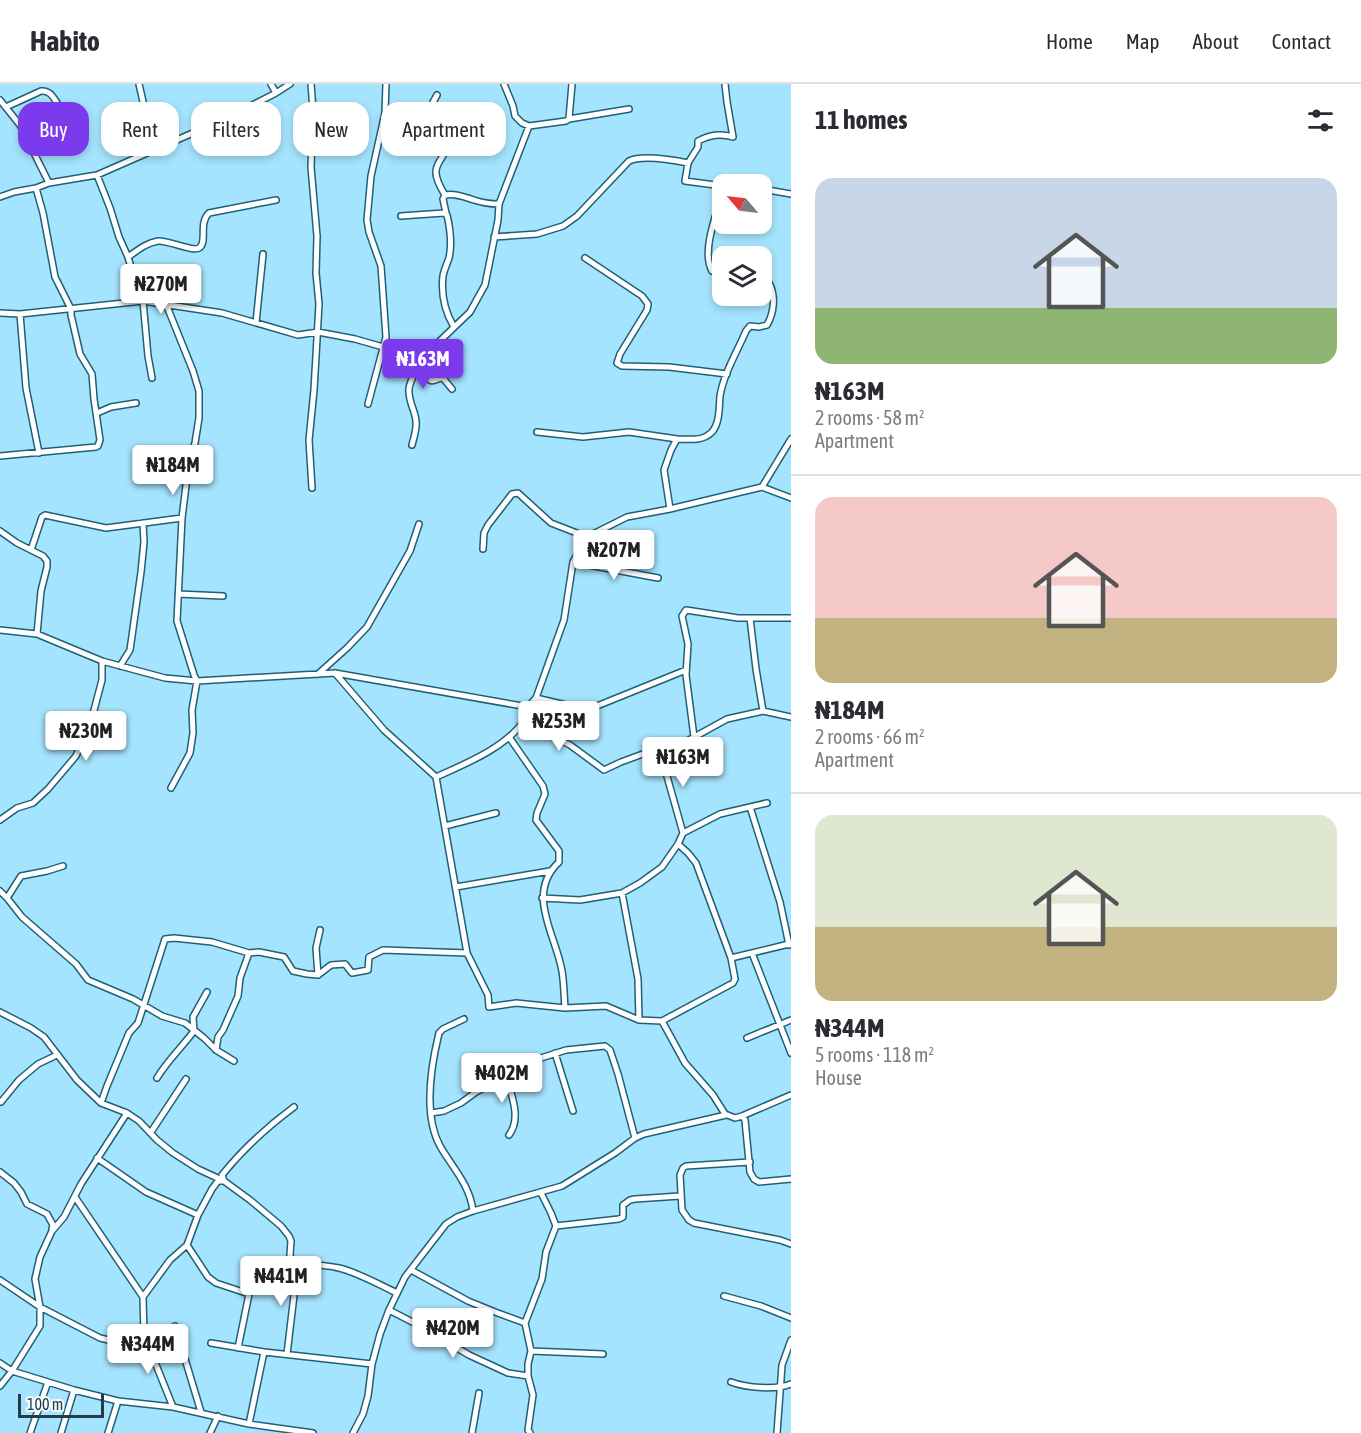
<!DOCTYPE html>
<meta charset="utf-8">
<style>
body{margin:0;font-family:"Asap Condensed",sans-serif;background:#f2f2f3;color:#2b2b33;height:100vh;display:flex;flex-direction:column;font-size:22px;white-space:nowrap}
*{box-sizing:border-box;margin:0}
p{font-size:20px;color:#7c7c81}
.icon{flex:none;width:33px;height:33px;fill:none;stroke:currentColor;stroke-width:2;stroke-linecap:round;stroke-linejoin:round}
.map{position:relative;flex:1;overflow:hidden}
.panel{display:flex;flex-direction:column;background:#fff;width:570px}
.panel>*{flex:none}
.top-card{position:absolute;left:18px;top:18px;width:570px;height:54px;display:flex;gap:12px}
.needle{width:39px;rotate:298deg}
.buttons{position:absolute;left:712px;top:90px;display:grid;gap:12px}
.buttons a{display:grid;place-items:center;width:60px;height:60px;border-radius:12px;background:#fff;box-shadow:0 3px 9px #0003;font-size:30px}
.scale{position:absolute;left:18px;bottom:15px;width:86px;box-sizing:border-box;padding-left:6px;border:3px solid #233c47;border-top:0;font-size:16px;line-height:21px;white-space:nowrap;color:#233c47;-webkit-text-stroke:4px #f5fcfe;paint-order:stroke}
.price{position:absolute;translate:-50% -51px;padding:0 14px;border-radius:6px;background:#fff;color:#222;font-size:20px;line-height:39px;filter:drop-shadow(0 2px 3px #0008)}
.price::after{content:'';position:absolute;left:50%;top:36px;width:18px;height:14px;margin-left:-9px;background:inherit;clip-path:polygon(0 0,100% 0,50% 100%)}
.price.on{background:#7c3aed;color:#fff}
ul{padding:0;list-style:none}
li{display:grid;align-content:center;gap:12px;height:318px;padding:0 24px}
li+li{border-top:2px solid #e1e1e2}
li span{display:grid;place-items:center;height:186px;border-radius:18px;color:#555}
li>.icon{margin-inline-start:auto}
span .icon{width:108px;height:108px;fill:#fffc;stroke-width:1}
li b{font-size:26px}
h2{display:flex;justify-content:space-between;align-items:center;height:72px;padding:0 24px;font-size:26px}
.pill{padding:0 21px;border-radius:18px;background:#fff;box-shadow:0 3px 9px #0003;font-size:21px;line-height:54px}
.pill.on{background:#7c3aed;color:#fff}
header{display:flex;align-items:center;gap:36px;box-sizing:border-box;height:84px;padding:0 30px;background:#fff;border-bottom:2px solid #e1e1e2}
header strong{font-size:28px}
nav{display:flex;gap:33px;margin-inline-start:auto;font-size:21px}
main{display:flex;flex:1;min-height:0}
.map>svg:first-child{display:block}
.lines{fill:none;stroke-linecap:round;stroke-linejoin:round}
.minor-casing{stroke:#206076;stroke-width:8}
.minor{stroke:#fff;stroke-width:5}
</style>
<header>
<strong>Habito</strong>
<nav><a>Home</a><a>Map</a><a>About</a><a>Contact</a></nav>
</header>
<main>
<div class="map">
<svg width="791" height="1349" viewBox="0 0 791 1349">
<rect width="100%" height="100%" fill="#a5e4fe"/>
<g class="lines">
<g class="minor-casing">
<path id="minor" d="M139,0L154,66
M271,0L276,9
M311,0L313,26L311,83L317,152L316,189L319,220L314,306L309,356L312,404
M504,0L513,22L515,32L522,39L529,42L566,37L569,35L572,0
M437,11L425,33L429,40L451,48L452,51C445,82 424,77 445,111
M0,16L20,41L49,99
M6,23L41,7C51,6 54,15 59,22
M569,35L629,25
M97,91L110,124L119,153L128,173L133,190L143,217L148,272L152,294
M723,102L685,97L688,79L698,63V57C710,51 720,49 733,53L727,18L725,0
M762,105L791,110
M723,107C717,129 701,167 712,187L723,191
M0,113L14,108L36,104L49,99L97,91L227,34L276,9L290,0
M446,129L443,115L445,111C455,109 464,113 474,116C483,119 490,120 499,120
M401,132L444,129L447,131C450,144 452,161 449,174C447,180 444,186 443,192C441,210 445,228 454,243
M494,153L537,150L563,142L577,132L629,77C642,71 673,76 688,79
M128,173C138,166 146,159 158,157C167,156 194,168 199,164C208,159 198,139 209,129L276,116
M585,174L642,212L648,220L647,226L620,270L617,279L622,282L669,283L727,290
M166,220L193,287L199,307V334L195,359L189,377L182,434L177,537L194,591L197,597L192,626L193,649L190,669L171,704
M0,229L20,230L143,217L222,229L298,251L318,248L355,255L383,263L416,278L420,276L470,228L485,201L498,136L499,120L529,42
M20,230L26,304L39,369
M256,239L263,170
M417,281L423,287L430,296C434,299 438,293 443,294L452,305
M368,320L386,253L381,182L369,148L367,136L371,92L385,29L386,0
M97,329L111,323L136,319
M537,348L583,353L629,348L677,355
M412,361C414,353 417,345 416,337C415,326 408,317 409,305C410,295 418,287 416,278
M0,372L96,363L98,362L100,356L94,315L92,290L80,270L71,231V225L55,193L43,129L36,104
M762,403L791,355
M670,425L664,386L671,366L677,355C689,355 702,358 712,348C720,339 719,323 720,312C724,289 737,268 746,247L750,242L759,243L767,241C774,229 776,212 769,199L762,197
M0,447L17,459L43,472L47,477V483L41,507L37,550
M483,465L484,449L488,441L512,410L518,409L551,439L587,453
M31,466L42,433L45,431L106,444L182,434
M573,478L658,494
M178,510L223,512
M750,534L756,585L763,627
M0,546L37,550L102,577L165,594L197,597L335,589L528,623L536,614L564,536L573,478L587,453L627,433L670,425L762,403L791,414
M120,582L130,566L141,488L144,458L143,439
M335,589L384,646L436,693L467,869L488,911L489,923L516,919L565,924L606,922L639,936L662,937L685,979L713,1011L725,1030L735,1034L742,1032L791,1011
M318,590L347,564L367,543L410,467L419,440
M536,614L587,626L686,586
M525,635L547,650L570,661L604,686L621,678L659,664L678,662L727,635L763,627L791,633
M509,653L543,702L545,710L537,729L536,736L559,767V778C525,810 556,851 562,887C564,899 564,911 565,924
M694,653L686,591L688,560L682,532L686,526L738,534H791
M659,664L683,749
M436,693C465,680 505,664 524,637C526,633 527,628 528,623
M750,723L780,818L789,861
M0,736L17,724L33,719L48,705L76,672L93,630L102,596V577
M445,742L496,729
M456,803L550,787
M0,807L7,814L22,833L76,880L88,896L133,915L162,932L185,939L204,954L216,966L234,977
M622,809L638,895L639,936
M7,814L21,792L47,787L63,782
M542,814L580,816L622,809L640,799L662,783L678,760L683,749L720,730L767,719
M752,869L791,969
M731,874L789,860
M318,891L316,864L320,846
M0,928L31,944L44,953L77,996L101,1019L127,1029L139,1037L157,1056L173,1069L198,1085L224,1097L250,1116L281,1142L289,1152L291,1157L290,1171L291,1175C306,1182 323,1180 339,1184C359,1189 378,1200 397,1209
M662,937L733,899L735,895L731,874L696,779L688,769L678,760
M747,954L791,936
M216,966L218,953L223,946L238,912L240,894L249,869
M555,969L573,1027
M506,992C511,1010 522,1034 509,1051
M157,994C167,977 182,963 194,947L193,933L207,908
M1,1018L19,996L38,980L57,971
M101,1019L107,1002L129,949L138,939L165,855L174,854L212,858L249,869L259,868L284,873L293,887L307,890L318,891L331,881L345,880L352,889L368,886L369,873L383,866L467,869
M431,1029L444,1027L461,1019L476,1008L541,974L566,966L605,962L610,966L618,990L635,1054
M742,1032L745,1036L750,1088L754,1095L759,1098L791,1095
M151,1048L186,995
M97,1074L146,1108L198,1131
M750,1078L686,1082L683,1084L680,1091L682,1126L689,1136L694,1139L780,1156L791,1160
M0,1088L14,1099L21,1108L27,1120L47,1130L53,1141L52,1145
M473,1127L562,1102L615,1069L635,1054L644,1050L726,1031
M556,1142L619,1135L623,1133V1121L630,1116L635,1115L680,1112
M187,1161L208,1193L216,1199L249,1210
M411,1186L468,1217L495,1228L525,1239
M0,1196L40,1223L100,1254L113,1257L144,1251L143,1213L75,1113
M724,1212L761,1222L791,1234
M143,1213L170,1176L187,1161L198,1131L212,1105L218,1097H224L222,1091C243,1065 267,1043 294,1023
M389,1226L422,1243L469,1271L508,1289L528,1292
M175,1242L201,1328
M144,1251L173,1323
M211,1259L264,1268L372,1280
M238,1264L249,1210L263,1190
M531,1267L603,1270
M287,1270L298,1178
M0,1279L12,1287L74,1306L118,1317L173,1323L249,1340L313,1349
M731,1298C747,1304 775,1306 791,1300
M0,1302L12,1287L40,1242V1223L35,1195L40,1173L52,1147L64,1133L81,1100L127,1029
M249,1340L264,1268
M30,1349L48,1298
M61,1349L74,1306
M108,1349L118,1317
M210,1349L218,1332
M353,1349L363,1330L368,1312L372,1280L380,1250L389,1226L405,1193L446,1140L457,1133L473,1127C470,1101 452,1083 440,1062C423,1031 431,982 439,949L443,945L464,935
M472,1349L479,1309
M530,1349L528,1346L533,1311L528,1292V1280L531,1267L525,1239L542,1195L546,1168L556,1142L551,1129L541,1109
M777,1349L782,1281L791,1256"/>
</g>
<use href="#minor" class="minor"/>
</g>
</svg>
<div class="buttons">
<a><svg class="needle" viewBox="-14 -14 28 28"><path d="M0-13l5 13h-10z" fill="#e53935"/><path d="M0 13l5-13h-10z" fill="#7c7c81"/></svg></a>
<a><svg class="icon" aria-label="layers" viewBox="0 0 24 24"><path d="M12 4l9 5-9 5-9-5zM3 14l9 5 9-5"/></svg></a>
</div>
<div class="scale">100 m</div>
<b class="price" style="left:161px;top:231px">₦270M</b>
<b class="price on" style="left:423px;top:306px">₦163M</b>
<b class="price" style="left:173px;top:412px">₦184M</b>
<b class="price" style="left:614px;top:497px">₦207M</b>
<b class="price" style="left:559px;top:668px">₦253M</b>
<b class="price" style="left:86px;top:678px">₦230M</b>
<b class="price" style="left:683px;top:704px">₦163M</b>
<b class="price" style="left:502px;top:1020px">₦402M</b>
<b class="price" style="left:281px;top:1223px">₦441M</b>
<b class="price" style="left:453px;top:1275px">₦420M</b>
<b class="price" style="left:148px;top:1291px">₦344M</b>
<div class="top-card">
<a class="pill on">Buy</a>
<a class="pill">Rent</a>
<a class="pill">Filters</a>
<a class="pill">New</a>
<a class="pill">Apartment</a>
</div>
</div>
<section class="panel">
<h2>11 homes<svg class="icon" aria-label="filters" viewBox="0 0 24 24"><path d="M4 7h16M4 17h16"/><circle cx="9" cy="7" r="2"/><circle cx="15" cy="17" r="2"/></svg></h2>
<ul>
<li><span style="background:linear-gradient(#c9d6e8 70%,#8fb573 0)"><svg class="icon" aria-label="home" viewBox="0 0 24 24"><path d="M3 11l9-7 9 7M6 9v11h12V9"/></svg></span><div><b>₦163M</b><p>2 rooms · 58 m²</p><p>Apartment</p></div></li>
<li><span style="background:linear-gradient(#f6c9c9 65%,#c2b280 0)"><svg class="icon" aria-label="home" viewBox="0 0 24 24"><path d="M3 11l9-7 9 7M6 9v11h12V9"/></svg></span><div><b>₦184M</b><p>2 rooms · 66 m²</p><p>Apartment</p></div></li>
<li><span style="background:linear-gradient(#dfe7d0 60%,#c2b280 0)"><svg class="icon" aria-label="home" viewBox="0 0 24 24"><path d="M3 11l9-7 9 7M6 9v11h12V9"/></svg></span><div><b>₦344M</b><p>5 rooms · 118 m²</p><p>House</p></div></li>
</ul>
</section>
</main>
